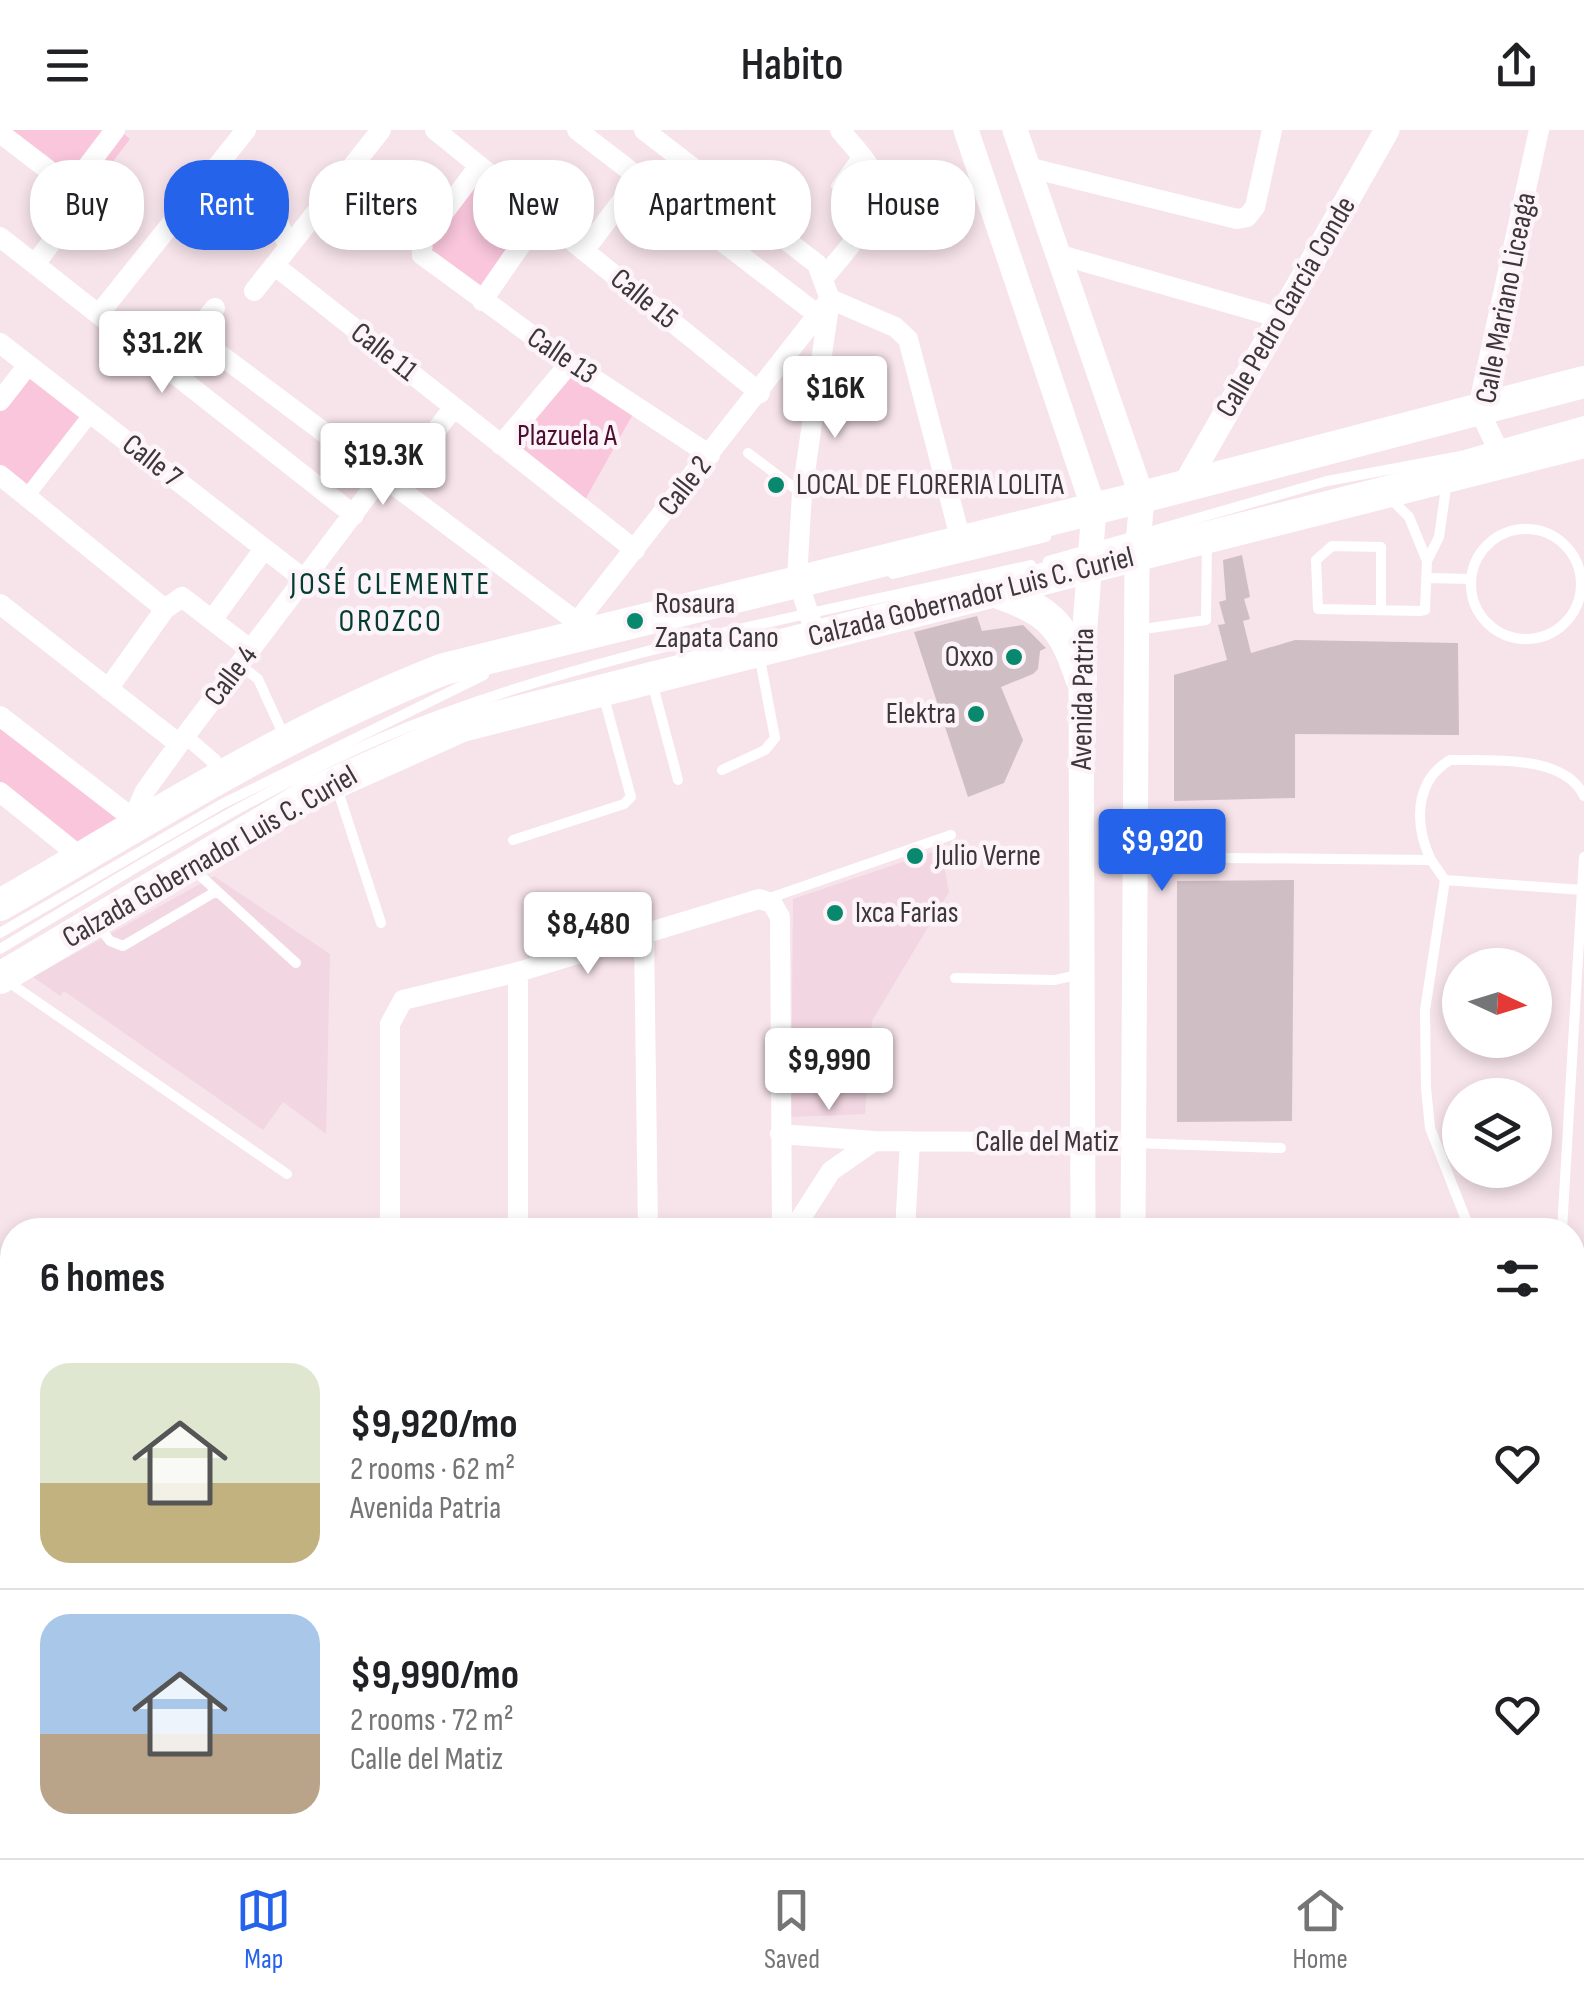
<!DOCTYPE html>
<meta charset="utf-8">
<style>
body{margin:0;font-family:"Sofia Sans Condensed",sans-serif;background:#f2f2f2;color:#202124;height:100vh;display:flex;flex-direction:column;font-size:38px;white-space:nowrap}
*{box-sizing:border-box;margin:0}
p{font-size:32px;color:#757577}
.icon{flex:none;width:55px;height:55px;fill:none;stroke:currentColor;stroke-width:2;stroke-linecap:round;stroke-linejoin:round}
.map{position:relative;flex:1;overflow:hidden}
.panel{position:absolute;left:0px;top:1088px;width:1585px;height:642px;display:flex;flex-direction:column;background:#fff;border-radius:40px 40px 0 0;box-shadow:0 5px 15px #0003}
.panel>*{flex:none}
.top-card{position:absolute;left:30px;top:30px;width:1000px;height:90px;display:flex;gap:20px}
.needle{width:65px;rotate:94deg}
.fabs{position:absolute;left:1442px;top:818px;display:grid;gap:20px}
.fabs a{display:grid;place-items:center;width:110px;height:110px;border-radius:50%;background:#fff;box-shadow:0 5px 15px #0003;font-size:50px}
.price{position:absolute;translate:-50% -85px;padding:0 22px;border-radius:10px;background:#fff;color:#222;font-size:32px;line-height:65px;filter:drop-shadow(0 2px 5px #0008)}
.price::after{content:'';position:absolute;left:50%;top:60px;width:30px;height:22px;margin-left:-15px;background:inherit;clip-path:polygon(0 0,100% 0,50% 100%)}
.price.current{background:#2563eb;color:#fff}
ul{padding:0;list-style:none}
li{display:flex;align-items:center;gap:30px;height:250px;padding:0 40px}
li+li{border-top:2px solid #e0e0e0}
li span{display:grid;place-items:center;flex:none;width:280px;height:200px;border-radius:30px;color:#555}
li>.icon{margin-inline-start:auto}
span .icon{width:120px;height:120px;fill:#fffc;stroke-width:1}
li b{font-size:42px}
h2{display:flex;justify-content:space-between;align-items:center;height:120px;padding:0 40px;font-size:42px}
.pill{padding:0 35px;border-radius:40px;background:#fff;box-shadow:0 5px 15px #0003;font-size:35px;line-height:90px}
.pill.current{background:#2563eb;color:#fff}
header{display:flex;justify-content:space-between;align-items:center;height:130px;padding:0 40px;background:#fff;font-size:45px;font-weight:600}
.tabs{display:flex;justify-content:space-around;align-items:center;height:140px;border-top:2px solid #e0e0e0;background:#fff;font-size:28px;color:#757577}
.tabs a{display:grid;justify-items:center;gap:5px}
.tabs .current{color:#2563eb}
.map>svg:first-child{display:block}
.built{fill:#f2d6e1}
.green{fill:#f9c6dc}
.building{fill:#d0bec5}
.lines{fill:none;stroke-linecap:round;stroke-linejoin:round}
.service{stroke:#fff;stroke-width:10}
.pedestrian{stroke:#fff;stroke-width:15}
.minor{stroke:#fff;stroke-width:20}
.tertiary{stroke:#fff;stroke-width:25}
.primary{stroke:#fff;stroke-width:32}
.rail{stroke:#61575b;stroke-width:5;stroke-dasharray:5 10;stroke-linecap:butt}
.poi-dot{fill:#08896d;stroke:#fcf4f8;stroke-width:4}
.labels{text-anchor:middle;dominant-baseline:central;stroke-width:9;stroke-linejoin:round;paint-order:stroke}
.street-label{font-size:30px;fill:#3e373a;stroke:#fcf4f8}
.park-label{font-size:30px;fill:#4d0d30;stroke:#fcf4f8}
.poi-label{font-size:30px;fill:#3e373a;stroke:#fcf4f8;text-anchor:start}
.neighbourhood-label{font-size:32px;letter-spacing:2.5px;fill:#043d2f;stroke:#fcf4f8}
</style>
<header><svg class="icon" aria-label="menu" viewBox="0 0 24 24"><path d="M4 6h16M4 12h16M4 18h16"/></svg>Habito<svg class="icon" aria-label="share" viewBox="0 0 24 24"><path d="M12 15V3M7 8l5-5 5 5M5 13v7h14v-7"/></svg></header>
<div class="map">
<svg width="1584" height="1728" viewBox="0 0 1584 1728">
<rect width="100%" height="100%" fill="#f7e4eb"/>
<path class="built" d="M941,719L949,762L872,891L865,984L791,987L793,769Z
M214,746L330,824L326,1004L283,972L263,1000L64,861L60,866L33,847Z
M69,1718H136L127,1728H56Z"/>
<path class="green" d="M0,0H119L130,9L85,68Z
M479,36L541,86L482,171L419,121Z
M561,234L633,284L581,377L501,315Z
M28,235L91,284L27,366L0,345V271Z
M0,589L123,684L82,726L0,659Z"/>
<path class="building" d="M1242,425L1250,467L1244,469L1250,489L1243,491L1251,523L1295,510L1458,513L1459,605L1295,604V668L1174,671V545L1227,530L1218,495L1225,494L1219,472L1226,470L1223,430Z
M977,486L982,501L1023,495L1046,518L1040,521L1038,539L1033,544L1001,557L1023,610L1004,653L968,667L914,502Z
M1294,750L1292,991L1177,992V751Z"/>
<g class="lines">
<path class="service" d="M836,56L859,24
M748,323L801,363
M1390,368L1409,387L1427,431
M1471 454a55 55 0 1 1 110 0a55 55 0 1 1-110 0Z
M1048,431L1327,351L1461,326L1584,291
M893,444L1046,407
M1426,448L1471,449
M1381,480V417L1332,416L1316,430L1318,479L1421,481L1425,480L1427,431L1439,407L1447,351
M1137,500L1206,490L1207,412
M240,535L258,549L285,608
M652,552L678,650
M722,640L765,620L775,608L759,524
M337,658L381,793
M513,710L624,674L631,667L603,564
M1137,727L1431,730L1445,750L1425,880L1426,958L1430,998L1470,1100
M1431,730C1415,697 1413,652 1450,630C1491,631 1564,624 1584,666
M194,740L296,833
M1445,750L1582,760L1562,1100
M1582,760L1584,727
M767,769L951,705
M99,797L110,811L123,816L215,762
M0,803L222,674L484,545
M0,819C124,745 246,667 379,609C576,524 821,483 1031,435
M955,848L1055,850L1081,844
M7,851L287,1044
M1133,1013L1281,1018
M0,1406L12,1412
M33,1728L44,1718
M249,1728L251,1718"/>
<path class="pedestrian" d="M27,366L91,284
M185,606L214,631L218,650"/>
<path class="minor" d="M435,0L760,263
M577,0L818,185
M644,0L817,134L830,169L802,363L797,449L816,505
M0,3L85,68L35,134
M479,36L423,110L422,125L570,233L710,325
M1027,37L1237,89L1247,87L1255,77L1272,0
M216,41L276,87L288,116
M71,58L115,0
M0,107L354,385
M584,121L639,48
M1057,124L1280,188
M274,135L635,420
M823,149C843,122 889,81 874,45C867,29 851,14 840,0
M254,161L381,0
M830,169L895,197L908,209L961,411
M482,171L541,86
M99,184L246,0
M0,213L305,450
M218,223L577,492L830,169
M166,237L215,178
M0,271L28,235
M501,315L570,233
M1504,332L1478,278L1539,0
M0,345L165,479L182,467L251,520
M0,474L179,614
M212,490L264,419
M108,559L165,479
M0,586L140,694
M0,662L82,728
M133,689L145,661L179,614L382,346L409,336L454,277
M644,805L648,1100
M518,842V1100
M780,1004L874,1011L1133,1013
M390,1100V894L403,870L518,842L759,769L772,773L780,787L782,1100
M793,1100L831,1041L874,1011
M905,1100L910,1011
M422,1718L426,1728
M553,1728L562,1718"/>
<path class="tertiary" d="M966,0L1094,379L1081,548L1083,1100
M1015,0L1142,367L1137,427L1133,1100
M1185,355L1387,0
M777,1728L786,1718
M846,1728L855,1718"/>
<path class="primary" d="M996,462C1050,481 1063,494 1081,548
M0,775C146,691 287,600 444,539L1142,367L1584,252
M0,848L310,664L462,596L1584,312"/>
<path class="rail" d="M1572,1587L1584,1581
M1572,1611L1584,1609
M1330,1728L1348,1718"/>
</g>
<g class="poi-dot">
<circle cx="776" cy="355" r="10"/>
<circle cx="635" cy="491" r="10"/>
<circle cx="1014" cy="527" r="10"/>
<circle cx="976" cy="584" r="10"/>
<circle cx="915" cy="726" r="10"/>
<circle cx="835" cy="783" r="10"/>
</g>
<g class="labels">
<g class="street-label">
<text transform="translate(1506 168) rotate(-79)">Calle Mariano Liceaga</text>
<text transform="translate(644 169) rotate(39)">Calle 15</text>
<text transform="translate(1286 177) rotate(-60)">Calle Pedro García Conde</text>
<text transform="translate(384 222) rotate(38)">Calle 11</text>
<text transform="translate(562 226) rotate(34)">Calle 13</text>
<text transform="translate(152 331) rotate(38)">Calle 7</text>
<text transform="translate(685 356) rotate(-52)">Calle 2</text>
<text transform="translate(971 467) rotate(-14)">Calzada Gobernador Luis C. Curiel</text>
<text transform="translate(231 546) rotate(-53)">Calle 4</text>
<text transform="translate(1083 569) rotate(-89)">Avenida Patria</text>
<text transform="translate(210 727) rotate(-30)">Calzada Gobernador Luis C. Curiel</text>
<text x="1047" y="1012">Calle del Matiz</text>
</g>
<g class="park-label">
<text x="567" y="306">Plazuela A</text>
</g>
<g class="poi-label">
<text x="796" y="355">LOCAL DE FLORERIA LOLITA</text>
<text x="655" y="474">Rosaura<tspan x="655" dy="34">Zapata Cano</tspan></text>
<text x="994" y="527" text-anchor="end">Oxxo</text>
<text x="956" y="584" text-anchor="end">Elektra</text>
<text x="935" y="726">Julio Verne</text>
<text x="855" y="783">Ixca Farias</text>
</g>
<g class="neighbourhood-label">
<text x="391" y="454">JOSÉ CLEMENTE<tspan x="391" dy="37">OROZCO</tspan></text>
</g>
</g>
</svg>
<div class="fabs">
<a><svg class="needle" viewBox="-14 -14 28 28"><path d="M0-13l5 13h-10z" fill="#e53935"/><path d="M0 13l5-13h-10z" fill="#757577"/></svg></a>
<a><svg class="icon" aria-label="layers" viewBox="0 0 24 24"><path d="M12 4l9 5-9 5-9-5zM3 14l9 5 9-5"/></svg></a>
</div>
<b class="price" style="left:162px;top:266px">$31.2K</b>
<b class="price" style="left:835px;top:311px">$16K</b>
<b class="price" style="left:383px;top:378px">$19.3K</b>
<b class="price current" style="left:1162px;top:764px">$9,920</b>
<b class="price" style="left:588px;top:847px">$8,480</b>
<b class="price" style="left:829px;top:983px">$9,990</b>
<div class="top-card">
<a class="pill">Buy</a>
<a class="pill current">Rent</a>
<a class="pill">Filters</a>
<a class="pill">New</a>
<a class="pill">Apartment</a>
<a class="pill">House</a>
</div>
<section class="panel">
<h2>6 homes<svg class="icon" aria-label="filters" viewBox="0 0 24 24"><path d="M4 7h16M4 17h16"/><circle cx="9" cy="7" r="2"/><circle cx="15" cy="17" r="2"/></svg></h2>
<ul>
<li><span style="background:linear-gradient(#dfe7d0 60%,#c2b280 0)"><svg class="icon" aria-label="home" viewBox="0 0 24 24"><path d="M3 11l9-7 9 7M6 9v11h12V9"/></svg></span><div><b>$9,920/mo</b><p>2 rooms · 62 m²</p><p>Avenida Patria</p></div><svg class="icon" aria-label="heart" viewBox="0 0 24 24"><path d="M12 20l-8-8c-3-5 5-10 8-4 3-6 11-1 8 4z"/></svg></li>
<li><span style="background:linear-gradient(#a9c7e8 60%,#b9a48a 0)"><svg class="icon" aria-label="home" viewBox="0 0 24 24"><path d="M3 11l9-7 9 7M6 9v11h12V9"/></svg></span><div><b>$9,990/mo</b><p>2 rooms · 72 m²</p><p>Calle del Matiz</p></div><svg class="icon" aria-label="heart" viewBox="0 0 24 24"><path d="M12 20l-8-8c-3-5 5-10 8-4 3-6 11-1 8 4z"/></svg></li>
</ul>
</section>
</div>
<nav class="tabs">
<a class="current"><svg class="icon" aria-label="map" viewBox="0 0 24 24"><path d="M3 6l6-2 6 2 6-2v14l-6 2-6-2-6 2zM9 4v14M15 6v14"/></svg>Map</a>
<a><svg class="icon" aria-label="saved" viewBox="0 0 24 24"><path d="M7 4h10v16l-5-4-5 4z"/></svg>Saved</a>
<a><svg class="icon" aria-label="home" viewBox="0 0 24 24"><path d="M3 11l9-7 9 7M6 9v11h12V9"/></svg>Home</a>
</nav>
